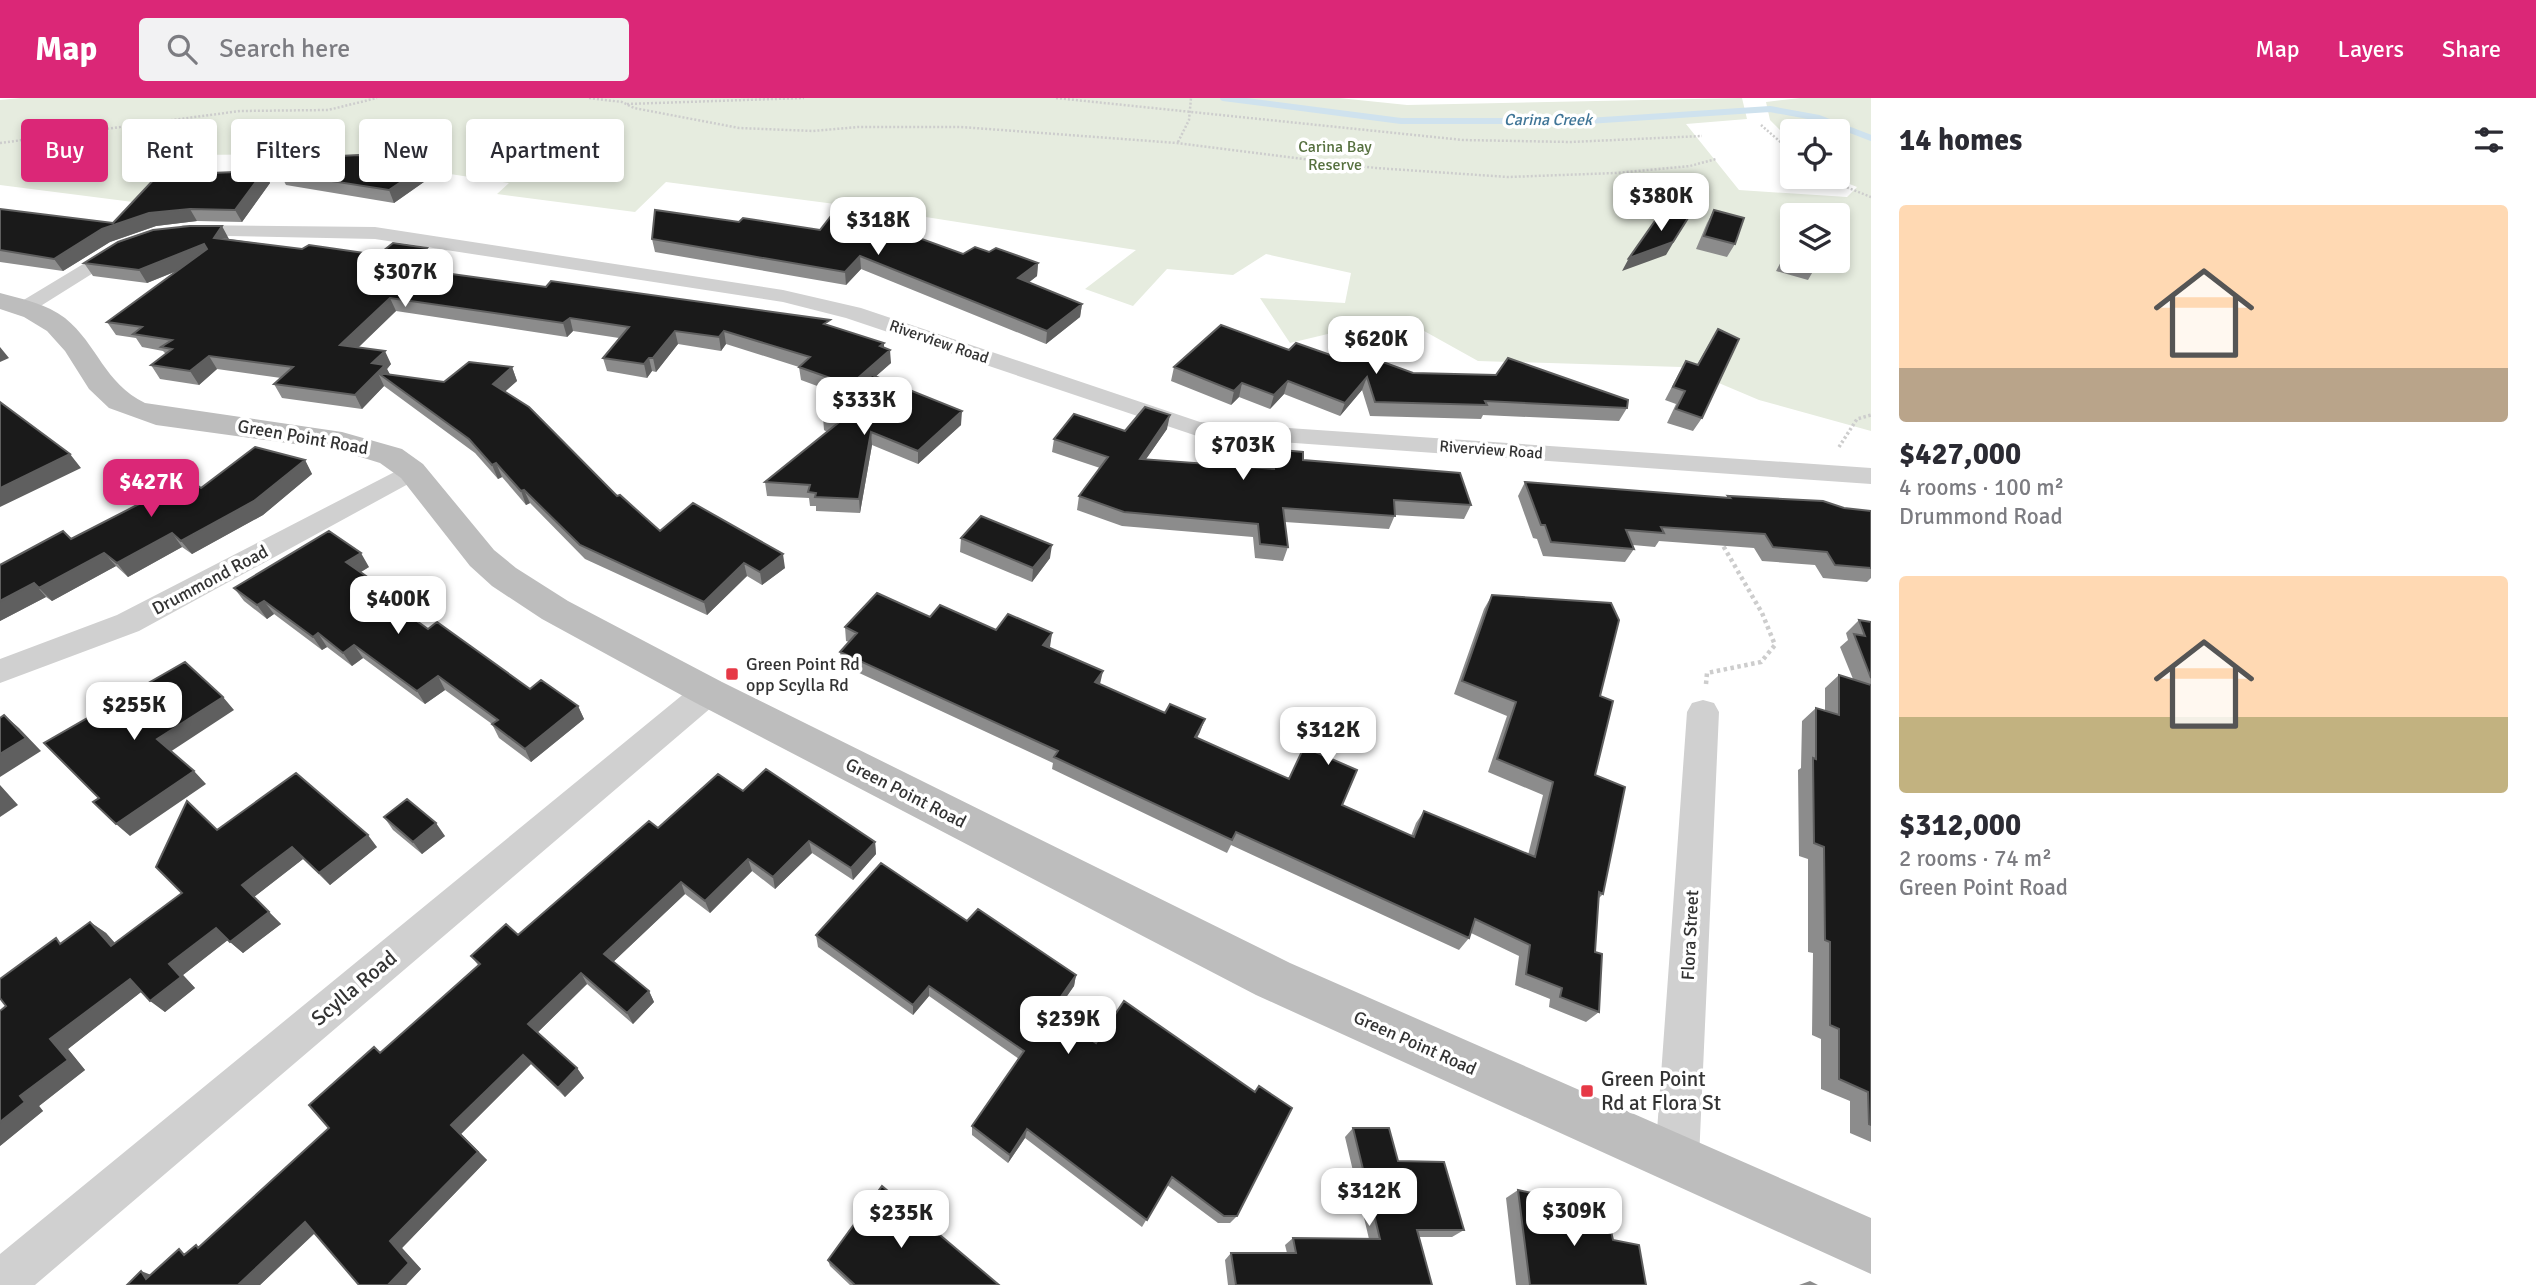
<!DOCTYPE html>
<meta charset="utf-8">
<style>
body{margin:0;font-family:Signika,sans-serif;background:#f2f2f3;color:#2b2b33;height:100vh;display:flex;flex-direction:column;font-size:26px;white-space:nowrap}
*{box-sizing:border-box;margin:0}
p{font-size:23px;color:#7c7c81}
.icon{flex:none;width:38px;height:38px;fill:none;stroke:currentColor;stroke-width:2;stroke-linecap:round;stroke-linejoin:round}
.map{position:relative;flex:1;overflow:hidden}
.panel{display:flex;flex-direction:column;background:#fff;width:665px}
.panel>*{flex:none}
.banner{position:absolute;left:21px;top:21px;width:665px;height:63px;display:flex;gap:14px}
.tools{position:absolute;left:1780px;top:21px;display:grid;gap:14px}
.tools a{display:grid;place-items:center;width:70px;height:70px;border-radius:7px;background:#fff;box-shadow:0 4px 10px #0003;font-size:35px}
.price{position:absolute;translate:-50% -60px;padding:0 16px;border-radius:14px;background:#fff;color:#222;font-size:23px;line-height:46px;filter:drop-shadow(0 2px 4px #0008)}
.price::after{content:'';position:absolute;left:50%;top:42px;width:21px;height:16px;margin-left:-10px;background:inherit;clip-path:polygon(0 0,100% 0,50% 100%)}
.price.selected{background:#db2777;color:#fff}
ul{padding:0;list-style:none}
li{display:grid;align-content:center;gap:14px;height:371px;padding:0 28px}
li span{display:grid;place-items:center;height:217px;border-radius:7px;color:#555}
li>.icon{margin-inline-start:auto}
span .icon{width:126px;height:126px;fill:#fffc;stroke-width:1}
li b{font-size:30px}
h2{display:flex;justify-content:space-between;align-items:center;height:84px;padding:0 28px;font-size:30px}
.pill{padding:0 24px;border-radius:7px;background:#fff;box-shadow:0 4px 10px #0003;font-size:24px;line-height:63px}
.pill.selected{background:#db2777;color:#fff}
header{display:flex;align-items:center;gap:42px;box-sizing:border-box;height:98px;padding:0 35px;background:#db2777;color:#fff}
header strong{font-size:33px}
nav{display:flex;gap:38px;margin-inline-start:auto;font-size:24px}
.search{width:490px;height:63px;background:#f2f2f3;display:flex;align-items:center;gap:18px;box-sizing:border-box;padding:0 24px;border-radius:7px;color:#7c7c81;font-size:26px}
main{display:flex;flex:1;min-height:0}
.map>svg:first-child{display:block}
.green{fill:#e6ecdf;fill-rule:evenodd}
.lines{fill:none;stroke-linecap:round;stroke-linejoin:round}
.stream{stroke:#cfe2ee;stroke-width:6}
.path-far2{stroke:#cdcdcd;stroke-width:2.5;stroke-dasharray:2 2;stroke-linecap:butt}
.path-far1{stroke:#cdcdcd;stroke-width:3.5;stroke-dasharray:2.5 2.5;stroke-linecap:butt}
.path{stroke:#cdcdcd;stroke-width:4.5;stroke-dasharray:3.5 3.5;stroke-linecap:butt}
.street{fill:#d0d0d0;fill-rule:evenodd}
.secondary{fill:#bdbdbd;fill-rule:evenodd}
.wall{fill:#8c8c8c}
.shaded-wall{fill:#5f5f5f}
.building{fill:#1a1a1a;stroke:#5f5f5f;stroke-width:2}
.poi-dot{fill:#e63946;stroke:#fff;stroke-width:2.5}
.labels{text-anchor:middle;dominant-baseline:central;stroke-width:7;stroke-linejoin:round;paint-order:stroke}
.far-water-label{font-size:16px;font-style:italic;fill:#3f7597;stroke:#fff}
.far-park-label{font-size:16px;fill:#56703f;stroke:#fff}
.far-street-label{font-size:16px;fill:#333;stroke:#fff}
.street-label{font-size:18px;fill:#333;stroke:#fff}
.poi-label{font-size:18px;fill:#333;stroke:#fff;text-anchor:start}
.near-street-label{font-size:21px;fill:#333;stroke:#fff}
.near-poi-label{font-size:21px;fill:#333;stroke:#fff;text-anchor:start}
</style>
<header>
<strong>Map</strong>
<div class="search"><svg class="icon" aria-label="search" viewBox="0 0 24 24"><circle cx="10" cy="10" r="6"/><path d="M15 15l6 6"/></svg>Search here</div>
<nav><a>Map</a><a>Layers</a><a>Share</a></nav>
</header>
<main>
<div class="map">
<svg width="1871" height="1187" viewBox="0 0 1871 1187">
<rect width="100%" height="100%" fill="#fff"/>
<path class="green" d="M21,0H1339L1407,7L1742,0L1747,21L1686,26L1739,92L1847,99L1857,89L1832,79H1838V33H1792V44L1770,22L1766,4L1800,0H1871V333L1759,302L1681,269L1478,263L1399,219L1290,245L1260,200L1345,205L1351,175L1266,156L1233,177L1167,171L1133,208L1085,191L1136,152L881,112L666,84L635,114L497,96L509,85L319,56L182,57L127,122L133,104L0,87V2ZM1792,117H1838V163H1792Z"/>
<g class="lines">
<path class="stream" d="M1223,0L1401,23H1588L1770,11L1819,20L1871,40"/>
<path class="path-far2" d="M589,0L622,4L634,10L739,30L813,33L858,29H961L1177,45L1376,70L1508,79L1616,75L1690,68L1716,61
M1056,0L1463,42L1571,44L1702,38
M627,6L804,0
M1761,27L1792,54
M1178,44L1189,22L1191,0
M0,45L240,13L328,12L377,0
M1821,79L1871,99"/>
<path class="path-far1" d="M1839,349L1857,321L1871,317"/>
<path class="path" d="M1706,586L1707,575L1761,564L1775,547L1762,515L1721,444"/>
<path class="street" d="M183,127L375,129L783,192L861,210L1200,324L1871,370V386L1197,338L846,220L783,204L375,141L176,137L173,133Z
M123,142L130,144L133,148L130,152L31,214L23,215L12,209Z
M412,365L421,367L425,373L421,379L139,533L0,585V561L117,517Z
M708,582L719,585L724,594L719,603L35,1187H0V1156L697,585Z
M1703,602L1714,605L1719,614L1699,1061L1692,1076L1677,1083L1662,1076L1655,1061L1687,614L1692,605Z"/>
<path class="secondary" d="M0,195C22,201 47,206 65,220C98,247 104,285 145,305L342,334L402,351L423,366L494,452L516,470L568,503L722,584L1290,865L1871,1120V1176L1256,897L694,604L542,521L492,488L470,468L401,380L380,365L338,352L156,327L109,310L89,291L65,253L47,233L24,219L0,211Z"/>
</g>
<path class="wall" d="M264,73L270,85L242,124L197,123L156,128L110,144L63,173L0,164V111L113,125Z
M280,75L431,79L394,105L286,87Z
M1714,112L1735,146L1727,159L1696,151L1707,125Z
M877,116L871,125L908,130L909,136L963,156L989,154L1038,165L1037,178L1029,184L1082,206L1080,219L1046,246L861,171L846,187L655,154L652,141L739,124L820,132Z
M229,141L302,151L378,157L427,150L432,163L429,166L445,175L830,228L884,249L891,265L875,279L961,327L918,366L872,347L860,415L816,413V408H810L809,400L767,398L765,384L827,334L824,332L823,319L847,299L801,282L799,269L726,246L721,253L678,246L656,274L652,273L647,280L607,273L603,260L619,240L573,233L567,239L396,213L358,250L391,266L387,271L390,277L444,284L512,269L517,283L505,293L617,398L660,433L785,470L762,487L747,478L707,517L585,461L530,405L526,407L502,379L498,381L475,355L384,288L362,311L282,300L274,286L281,280L217,271L199,287L160,281L151,267L166,256L163,253L142,249L136,240L116,237L107,224L177,173L147,185L93,178L84,165Z
M1792,143V163H1819L1808,182L1776,173Z
M1718,231L1702,320L1693,333L1667,325L1676,306L1665,302L1678,277L1686,263L1697,267Z
M1289,252L1413,275L1627,310L1619,323L1483,317L1481,321L1370,318L1362,292L1340,318L1284,296L1270,311L1239,299L1231,307L1171,283L1174,269Z
M1167,331L1146,361L1268,371L1267,365L1271,351L1303,362L1471,407L1464,421L1395,417L1389,431L1285,424L1288,449L1283,463L1255,460L1253,439L1122,428L1077,412L1079,398L1100,370L1052,354L1054,341L1125,333Z
M305,362L312,376L263,417L192,456L182,449L128,479L116,468L52,503L46,499L0,523V467L71,441L140,405L137,402L141,400L131,386L176,382L201,390Z
M1525,384L1727,400L1728,398L1871,413V480L1867,484L1823,480L1815,467L1762,463L1754,450L1659,443L1655,449L1633,447L1634,451L1625,464L1543,458L1537,441L1533,440L1518,398Z
M961,440L1050,460L1032,484L960,454Z
M369,469L361,474L386,492L394,505L393,506L428,531L530,591L578,608L584,621L531,664L499,640L492,626L445,592L425,606L363,560L352,568L327,549L322,552L274,516L267,521L244,503L234,490Z
M1492,497L1600,598L1595,677L1603,796L1598,801L1595,854L1599,914L1586,924L1549,909L1550,901L1515,887L1519,858L1471,835L1469,840L1459,852L1231,747L1227,755L1052,671L1053,665L842,567L840,554L849,544L846,543L845,529L930,519L996,532L1052,535L1049,550L1100,586L1200,634L1197,640L1411,738L1416,725L1424,713L1528,757L1543,697L1488,674L1507,618L1454,596L1484,511Z
M1859,522L1871,524V1044L1850,1035V1003L1821,991V941L1812,937L1813,855L1808,854V761L1799,758L1798,672L1801,670L1802,623L1816,610L1825,613V590L1839,577L1853,581L1840,549L1848,542L1846,535Z
M743,693L875,744L876,756L853,782L812,755L775,791L752,773L710,815L685,796L613,864L649,893L654,904L633,926L587,886L538,934L577,970L584,980L565,999L531,966L461,1036L487,1062L402,1150L421,1171L406,1187H359L315,1135L260,1187H127L150,1177L187,1154L196,1147L200,1149L329,1030L381,955L478,867L471,858L518,837L658,730Z
M384,719L445,738L422,756L393,732Z
M217,732L377,749L330,787L303,761L254,799L281,826L243,855L228,842L183,877L195,890L165,914L141,894L68,951L85,972L39,1008L43,1013L0,1048L62,845L90,824L106,835L115,845L182,795Z
M967,823L1076,877L1074,888L1054,916L1237,1118L1230,1125H1218L1167,1087L1142,1129L1025,1040L1008,1065L972,1037V1028L1019,961L929,898L913,917L818,849L816,837Z
M1353,1030L1398,1063L1464,1132L1452,1139H1419L1432,1187H1228L1225,1162L1231,1155H1287L1285,1147L1293,1140L1369,1141L1345,1039Z
M1518,1092L1613,1142L1646,1187H1516L1506,1100Z
M828,1162L999,1187H850L830,1168Z
M1810,1183L1818,1187H1799Z"/>
<path class="shaded-wall" d="M426,67L431,79L394,105L389,92Z
M264,73L270,85L242,124L235,112Z
M876,104L877,116L862,136V124Z
M190,111L197,123L156,128L110,144L63,173L54,161L102,131L149,115Z
M1688,120L1666,157L1622,173L1629,160Z
M222,128L229,141L214,140Z
M204,146L211,159L147,185L139,172Z
M427,150L432,163L418,176L413,163Z
M860,158L861,171L846,187L845,174Z
M1038,165L1037,178L1018,193V180Z
M442,169L447,182L437,174Z
M390,200L396,213L346,261L340,247Z
M1082,206L1080,219L1046,246L1047,233Z
M570,220L573,233L567,239L563,225Z
M675,233L678,246L656,274L653,260Z
M724,233L726,246L721,253L719,239Z
M884,245V257L890,252L891,265L851,300L850,287L880,248Z
M0,249L9,260L0,264Z
M385,253L391,266L387,271L392,280L378,275L384,288L362,311L355,297L372,265Z
M209,258L217,271L199,287L190,273Z
M649,260L652,273L647,280L644,266Z
M512,269L517,283L499,299L493,286Z
M1367,279L1362,292L1340,318L1345,305Z
M1288,283L1284,296L1270,311L1274,297Z
M1242,285L1239,299L1231,307L1234,293Z
M962,313L961,327L918,366V353Z
M1170,317L1167,331L1137,374L1140,361Z
M871,334L872,347L860,415L859,401Z
M70,356L81,370L0,409V390Z
M305,362L312,376L263,417L192,456L181,443Z
M496,365L502,379L498,381L492,367Z
M524,392L530,405L526,407L521,393Z
M172,435L182,449L128,479L117,465Z
M1052,447L1050,460L1032,484L1033,470Z
M104,455L116,468L52,503L39,490Z
M361,455L369,469L354,478L346,464Z
M783,456L785,470L762,487L760,474Z
M744,465L747,478L707,517L704,504Z
M34,485L46,499L0,523V503Z
M386,492L394,505L387,510L379,496Z
M264,503L274,516L267,521L257,507Z
M318,535L327,549L322,552L313,539Z
M1052,535L1050,549L1042,561L1043,547Z
M354,547L363,560L352,568L343,555Z
M1103,573L1100,586L1095,584Z
M438,578L445,592L425,606L417,593Z
M223,599L234,612L170,654L157,641Z
M578,608L584,621L531,664L525,651Z
M4,617L19,630L41,653L0,679V656Z
M1205,621L1200,634L1190,652L1195,639Z
M194,673L206,686L130,738L116,726Z
M0,687L18,707L0,719Z
M436,725L445,738L422,756L413,744Z
M368,737L377,749L330,787L319,775Z
M809,743L812,755L775,791L773,779Z
M875,744L876,756L853,782L851,770Z
M292,749L303,761L254,799L281,826L243,855L230,844L242,787Z
M748,761L752,773L710,815L705,803Z
M681,784L685,796L610,867L604,856Z
M90,824L106,835L127,859L111,848Z
M216,830L229,841L183,877L195,890L165,914L150,903L169,866Z
M581,875L587,886L536,936L528,926Z
M1076,877L1074,888L1049,924L1051,913Z
M130,881L145,891L68,951L85,972L39,1008L43,1013L0,1048V1024L50,941Z
M929,888V898L913,917V907Z
M649,893L654,904L633,926L627,915Z
M523,957L531,966L461,1036L487,1062L402,1150L421,1171L406,1187H388L390,1143L451,1027Z
M577,970L584,980L565,999L558,990Z
M1027,1031L1025,1040L1008,1065L1010,1057Z
M305,1124L319,1131L260,1187H238Z
M141,1173L159,1180L146,1181Z"/>
<path class="building" d="M359,57L426,67L389,92L280,75L281,61Z
M264,73L235,112L190,111L149,115L102,131L54,161L0,152V111L113,125L158,77Z
M845,100L876,104L862,124L908,130L905,135L963,156L975,149L989,154L996,150L1038,165L1018,180L1082,206L1047,233L860,158L845,174L652,141L655,112L739,124L743,120L820,132Z
M1714,112L1744,120L1735,146L1704,138Z
M1662,113L1688,120L1673,144L1629,160Z
M190,128H222L214,140L302,151L309,147L378,157L393,145L427,150L413,163L442,169L437,174L546,189L551,183L830,222L824,226L884,245L880,248L890,252L850,287L799,269L810,259L724,233L719,239L675,233L653,260H649L644,266L603,260L629,229L570,220L563,225L390,200L340,247L385,253L372,265L385,267L355,297L274,286L293,269L209,258L190,273L151,267L172,251L161,249L172,242L133,236L142,229L107,224L207,151L204,146L139,172L84,165L118,144L153,132Z
M1792,145V162L1784,160Z
M1795,163H1819L1817,169Z
M1221,227L1289,252L1296,245L1339,260L1347,251L1413,275L1496,277L1508,260L1628,302L1627,310L1485,303L1487,307L1375,304L1367,279L1345,305L1288,283L1274,297L1242,285L1234,293L1174,269Z
M1718,231L1739,241L1702,320L1676,311L1685,293L1673,289L1686,263L1698,267Z
M469,264L512,269L493,286L529,309L617,398L620,397L660,433L693,405L783,456L760,474L744,465L704,504L580,447L524,392L521,393L496,365L492,367L469,341L378,275L444,284Z
M872,277L962,313L918,353L871,334L859,401L815,399L816,395L808,394L810,387L765,384L838,325L823,319Z
M0,304L70,356L0,390Z
M1145,309L1170,317L1140,361L1274,371L1271,351L1303,354V362L1460,375L1471,407L1394,402L1395,418L1283,410L1288,449L1260,446L1258,426L1124,414L1079,398L1108,359L1054,341L1074,316L1125,333Z
M255,349L305,362L254,403L181,443L172,435L117,465L104,455L39,490L34,485L0,503V467L63,433L71,441L141,405L137,402L146,397L131,386L161,371L176,382L184,378L201,390Z
M1525,384L1730,400L1728,398L1823,403L1844,410L1871,413V470L1835,467L1827,454L1773,449L1765,436L1661,429L1664,435L1626,432L1634,451L1551,444L1545,427H1541Z
M981,418L1052,447L1033,470L961,440Z
M329,433L361,455L346,464L386,492L379,496L428,531L437,524L530,591L541,582L578,608L525,651L492,626L498,622L438,578L417,593L354,547L343,555L318,535L313,539L264,503L257,507L234,490Z
M877,495L930,519L940,507L996,532L1008,516L1052,535L1043,547L1103,573L1095,584L1165,615L1170,606L1205,621L1195,639L1289,681L1304,649L1357,672L1342,707L1414,739L1424,713L1535,759L1553,684L1497,661L1516,604L1462,583L1492,497L1611,505L1619,522L1600,598L1613,603L1595,677L1625,689L1603,796L1599,794L1595,854L1602,856L1599,914L1560,899L1562,890L1526,876L1530,847L1475,821L1469,840L1236,734L1232,742L1054,659L1058,653L840,554L857,535L845,529Z
M1859,522L1871,524V580L1854,536L1865,538Z
M185,564L223,599L157,641L194,673L116,726L93,704L99,700L44,645Z
M1839,577L1871,587V1027L1869,1026L1868,994L1839,981V931L1830,927V844L1825,842L1824,749L1814,745L1813,660L1816,661V610L1839,617Z
M4,617L26,640L0,656V620Z
M766,671L875,744L851,770L809,743L773,779L748,761L705,803L681,784L604,856L649,893L627,915L581,875L528,926L577,970L558,990L523,957L451,1027L478,1054L390,1143L409,1165L388,1187H359L305,1124L238,1187H127L141,1173L146,1181L179,1151L184,1157L196,1147L198,1150L329,1030L309,1007L374,949L380,955L480,866L471,858L506,826L518,837L649,723L658,730L718,676L743,693Z
M296,675L368,737L319,775L292,749L242,787L269,814L230,844L216,830L169,866L181,879L150,903L130,881L50,941L68,962L20,998L25,1004L0,1024V913L6,908L0,900V881L56,840L60,846L90,824L111,848L182,795L156,769L187,703L217,732Z
M407,701L436,725L413,744L384,719Z
M881,765L967,823L978,811L1076,877L1051,913L1096,945L1124,903L1255,994L1259,988L1292,1010L1237,1118H1224L1172,1079L1147,1122L1027,1031L1010,1057L972,1028L1024,953L929,888L913,907L816,837Z
M1353,1030H1389L1398,1063L1444,1064L1464,1132H1417L1432,1187H1236L1231,1155H1296L1293,1140L1380,1141Z
M882,1088L999,1187H855L828,1162Z
M1518,1092L1558,1101L1560,1113L1609,1124L1613,1142L1639,1147L1646,1187H1530Z"/>
<g class="poi-dot">
<rect x="725" y="569" width="14" height="14" rx="3.5"/>
<rect x="1580" y="986" width="14" height="14" rx="3.5"/>
</g>
<g class="labels">
<g class="far-water-label">
<text x="1548" y="22">Carina Creek</text>
</g>
<g class="far-park-label">
<text x="1335" y="49">Carina Bay<tspan x="1335" dy="18">Reserve</tspan></text>
</g>
<g class="far-street-label">
<text transform="translate(939 244) rotate(19)">Riverview Road</text>
<text transform="translate(1491 352) rotate(4)">Riverview Road</text>
</g>
<g class="street-label">
<text transform="translate(303 339) rotate(10)">Green Point Road</text>
<text transform="translate(210 482) rotate(-28)">Drummond Road</text>
<text transform="translate(906 695) rotate(27)">Green Point Road</text>
<text transform="translate(1690 837) rotate(-87)">Flora Street</text>
<text transform="translate(1415 945) rotate(24)">Green Point Road</text>
</g>
<g class="poi-label">
<text x="746" y="566">Green Point Rd<tspan x="746" dy="21">opp Scylla Rd</tspan></text>
</g>
<g class="near-street-label">
<text transform="translate(354 890) rotate(-40)">Scylla Road</text>
</g>
<g class="near-poi-label">
<text x="1601" y="981">Green Point<tspan x="1601" dy="24">Rd at Flora St</tspan></text>
</g>
</g>
</svg>
<div class="tools">
<a><svg class="icon" aria-label="locate" viewBox="0 0 24 24"><circle cx="12" cy="12" r="6"/><path d="M12 2v4M12 18v4M2 12h4M18 12h4"/></svg></a>
<a><svg class="icon" aria-label="layers" viewBox="0 0 24 24"><path d="M12 4l9 5-9 5-9-5zM3 14l9 5 9-5"/></svg></a>
</div>
<b class="price" style="left:1661px;top:135px">$380K</b>
<b class="price" style="left:878px;top:159px">$318K</b>
<b class="price" style="left:405px;top:211px">$307K</b>
<b class="price" style="left:1376px;top:278px">$620K</b>
<b class="price" style="left:864px;top:339px">$333K</b>
<b class="price" style="left:1243px;top:384px">$703K</b>
<b class="price selected" style="left:151px;top:421px">$427K</b>
<b class="price" style="left:398px;top:538px">$400K</b>
<b class="price" style="left:134px;top:644px">$255K</b>
<b class="price" style="left:1328px;top:669px">$312K</b>
<b class="price" style="left:1068px;top:958px">$239K</b>
<b class="price" style="left:1369px;top:1130px">$312K</b>
<b class="price" style="left:1574px;top:1150px">$309K</b>
<b class="price" style="left:901px;top:1152px">$235K</b>
<div class="banner">
<a class="pill selected">Buy</a>
<a class="pill">Rent</a>
<a class="pill">Filters</a>
<a class="pill">New</a>
<a class="pill">Apartment</a>
</div>
</div>
<section class="panel">
<h2>14 homes<svg class="icon" aria-label="filters" viewBox="0 0 24 24"><path d="M4 7h16M4 17h16"/><circle cx="9" cy="7" r="2"/><circle cx="15" cy="17" r="2"/></svg></h2>
<ul>
<li><span style="background:linear-gradient(#ffd9b3 75%,#b9a48a 0)"><svg class="icon" aria-label="home" viewBox="0 0 24 24"><path d="M3 11l9-7 9 7M6 9v11h12V9"/></svg></span><div><b>$427,000</b><p>4 rooms · 100 m²</p><p>Drummond Road</p></div></li>
<li><span style="background:linear-gradient(#ffd9b3 65%,#c2b280 0)"><svg class="icon" aria-label="home" viewBox="0 0 24 24"><path d="M3 11l9-7 9 7M6 9v11h12V9"/></svg></span><div><b>$312,000</b><p>2 rooms · 74 m²</p><p>Green Point Road</p></div></li>
</ul>
</section>
</main>
